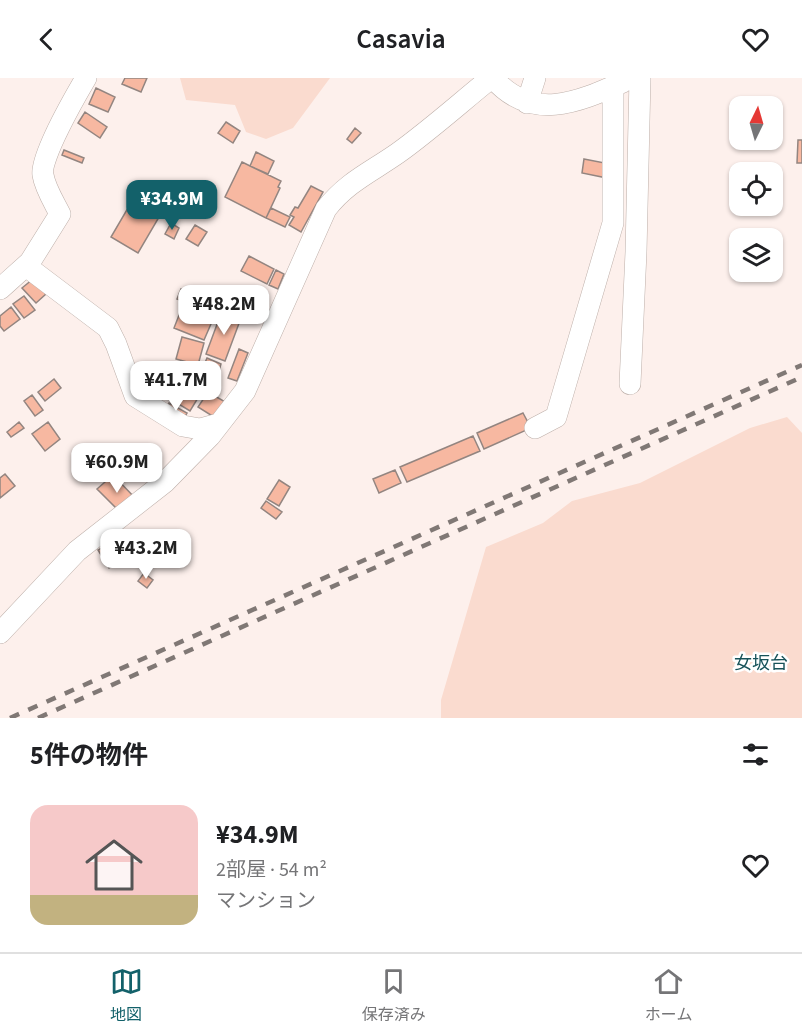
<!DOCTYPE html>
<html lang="ja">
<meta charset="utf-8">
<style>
body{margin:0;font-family:"Source Sans 3","Noto Sans JP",sans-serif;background:#f6f6f6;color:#202124;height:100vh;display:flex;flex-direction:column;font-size:22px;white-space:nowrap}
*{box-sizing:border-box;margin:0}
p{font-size:20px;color:#757577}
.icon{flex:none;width:33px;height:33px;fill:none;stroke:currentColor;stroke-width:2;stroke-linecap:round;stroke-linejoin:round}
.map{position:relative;height:640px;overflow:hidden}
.panel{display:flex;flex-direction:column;background:#fff;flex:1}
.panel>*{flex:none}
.needle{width:39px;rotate:5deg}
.buttons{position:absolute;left:729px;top:18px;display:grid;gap:12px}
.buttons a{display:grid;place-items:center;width:54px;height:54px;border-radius:12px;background:#fff;box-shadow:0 2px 4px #0004;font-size:30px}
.price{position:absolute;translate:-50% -51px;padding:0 14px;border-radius:12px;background:#fff;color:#222;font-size:20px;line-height:39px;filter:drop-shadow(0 2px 3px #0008)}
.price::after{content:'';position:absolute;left:50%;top:36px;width:18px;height:14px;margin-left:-9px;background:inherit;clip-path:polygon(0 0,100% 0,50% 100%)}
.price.selected{background:#13616a;color:#fff}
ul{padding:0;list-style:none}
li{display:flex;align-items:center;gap:18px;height:150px;padding:0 30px}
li+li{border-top:2px solid #e0e0e0}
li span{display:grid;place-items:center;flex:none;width:168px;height:120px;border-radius:18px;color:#555}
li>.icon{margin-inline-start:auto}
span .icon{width:72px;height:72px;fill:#fffc;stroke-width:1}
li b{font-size:26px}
h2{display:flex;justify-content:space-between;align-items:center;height:72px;padding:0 30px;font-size:26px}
header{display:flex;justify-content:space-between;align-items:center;height:78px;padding:0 30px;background:#fff;font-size:27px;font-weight:600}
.tabs{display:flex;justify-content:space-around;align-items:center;height:84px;border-top:2px solid #e0e0e0;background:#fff;font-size:16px;color:#757577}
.tabs a{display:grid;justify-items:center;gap:3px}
.tabs .selected{color:#13616a}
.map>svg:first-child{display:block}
.green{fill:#fadbcf}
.building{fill:#f7b8a1;stroke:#938580;stroke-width:1.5}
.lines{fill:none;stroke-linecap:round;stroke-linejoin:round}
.minor-casing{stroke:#bdafa9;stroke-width:22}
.minor{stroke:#fff;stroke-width:21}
.rail{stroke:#807875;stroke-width:4.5;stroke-dasharray:10 10;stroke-linecap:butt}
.labels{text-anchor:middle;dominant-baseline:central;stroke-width:5;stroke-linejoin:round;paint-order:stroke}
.neighbourhood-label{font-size:18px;fill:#175259;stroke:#fff}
</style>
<header><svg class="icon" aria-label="back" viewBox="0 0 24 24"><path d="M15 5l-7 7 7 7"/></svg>Casavia<svg class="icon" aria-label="heart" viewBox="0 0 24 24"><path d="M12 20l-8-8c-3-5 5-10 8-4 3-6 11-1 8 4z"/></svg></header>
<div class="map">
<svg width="802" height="640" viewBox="0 0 802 640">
<rect width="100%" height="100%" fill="#fdf0ec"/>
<path class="green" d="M180,0H330L293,50L266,61L246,54L235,27L186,22Z
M787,339L802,355V640H441V622L486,469L543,445L572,423L640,405L750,350Z"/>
<path class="building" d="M125,0H147L141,14L122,6Z
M96,10L115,19L108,34L89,26Z
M85,34L107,49L100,60L78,45Z
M226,44L240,53L233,65L218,55Z
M355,50L361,55L352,65L347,61Z
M798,62H802V85H797Z
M64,72L84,80L82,85L62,77Z
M256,74L274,83L268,96L250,88Z
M584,81L610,86L607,100L582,95Z
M242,84L281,103L278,109L280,110L266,140L225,119Z
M142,106L169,122L138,175L111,159Z
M161,108L171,113L168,121L157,115Z
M311,108L323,114L301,154L289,147L294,139L290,137L295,129L298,130Z
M271,130L290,139L285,149L266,140Z
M171,145L179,150L174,161L165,156Z
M195,147L207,154L198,168L186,161Z
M249,178L274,191L267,206L241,193Z
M276,192L284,196L278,211L269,207Z
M33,201L46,216L36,225L22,210Z
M181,211L196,216L192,226L177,221Z
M24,218L35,232L24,240L13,226Z
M183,227L214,239L204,262L174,250Z
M11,229L20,241L4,253L0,248V238Z
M222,233L241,240L225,283L206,276Z
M182,259L204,265L198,287L176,281Z
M239,271L248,275L237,303L228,300Z
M207,280L221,286L219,293L204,287Z
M185,299L204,310L190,333L172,322Z
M54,301L61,310L45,323L38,314Z
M208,314L227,325L217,341L198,329Z
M32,317L43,332L35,338L24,323Z
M169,325L187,335L183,342L165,332Z
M523,335L531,350L484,371L477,355Z
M19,344L24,350L11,359L7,354Z
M48,344L60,361L45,373L32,356Z
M473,358L480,373L407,404L400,389Z
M395,392L401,405L379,415L373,401Z
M5,396L15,408L0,420V400Z
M113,397L136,421L121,435L97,411Z
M279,402L290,409L279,428L267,421Z
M266,423L282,434L276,441L261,430Z
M129,455L139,473L109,490L98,472Z
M144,495L153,502L147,510L138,503Z"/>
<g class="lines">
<g class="minor-casing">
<path id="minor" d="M493,0C531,44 577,25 623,4
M527,25L535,0
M26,188L108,250L116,266L135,318L183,348L200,351L218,346
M0,211L30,184L60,136C54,124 45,110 43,97C39,81 76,17 86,0
M630,306L636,174L640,0
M535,350L556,339L613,145V9
M0,555L77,473L165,404L210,358L245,313L326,131C347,104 371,94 398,75C430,52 460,25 491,0"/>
</g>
<use href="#minor" class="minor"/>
<path class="rail" d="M10,640L802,287
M38,640L802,299"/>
</g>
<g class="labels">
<g class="neighbourhood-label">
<text x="761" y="585">女坂台</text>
</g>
</g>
</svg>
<div class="buttons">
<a><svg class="needle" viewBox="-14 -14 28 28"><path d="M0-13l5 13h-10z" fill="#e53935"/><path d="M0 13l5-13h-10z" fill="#757577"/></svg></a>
<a><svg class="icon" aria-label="locate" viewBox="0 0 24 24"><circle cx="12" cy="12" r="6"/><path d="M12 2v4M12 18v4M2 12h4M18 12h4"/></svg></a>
<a><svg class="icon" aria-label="layers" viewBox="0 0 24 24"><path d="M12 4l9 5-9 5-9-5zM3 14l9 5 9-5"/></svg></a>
</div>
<b class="price selected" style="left:172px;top:153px">¥34.9M</b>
<b class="price" style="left:224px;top:258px">¥48.2M</b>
<b class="price" style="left:176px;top:334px">¥41.7M</b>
<b class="price" style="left:117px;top:416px">¥60.9M</b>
<b class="price" style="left:146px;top:502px">¥43.2M</b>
</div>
<section class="panel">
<h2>5件の物件<svg class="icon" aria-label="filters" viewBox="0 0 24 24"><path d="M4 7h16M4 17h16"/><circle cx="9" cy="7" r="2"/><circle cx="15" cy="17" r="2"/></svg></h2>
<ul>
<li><span style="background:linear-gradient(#f6c9c9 75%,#c2b280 0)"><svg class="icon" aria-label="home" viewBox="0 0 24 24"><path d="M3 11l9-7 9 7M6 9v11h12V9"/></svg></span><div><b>¥34.9M</b><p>2部屋 · 54 m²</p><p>マンション</p></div><svg class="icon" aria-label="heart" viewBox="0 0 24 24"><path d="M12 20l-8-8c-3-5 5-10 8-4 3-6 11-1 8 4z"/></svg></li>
</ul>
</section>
<nav class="tabs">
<a class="selected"><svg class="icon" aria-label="map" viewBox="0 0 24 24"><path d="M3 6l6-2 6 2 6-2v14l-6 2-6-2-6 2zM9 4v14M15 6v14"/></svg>地図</a>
<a><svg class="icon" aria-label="saved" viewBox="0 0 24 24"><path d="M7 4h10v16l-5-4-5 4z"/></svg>保存済み</a>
<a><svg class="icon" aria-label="home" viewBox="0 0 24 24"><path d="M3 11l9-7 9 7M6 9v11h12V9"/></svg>ホーム</a>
</nav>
